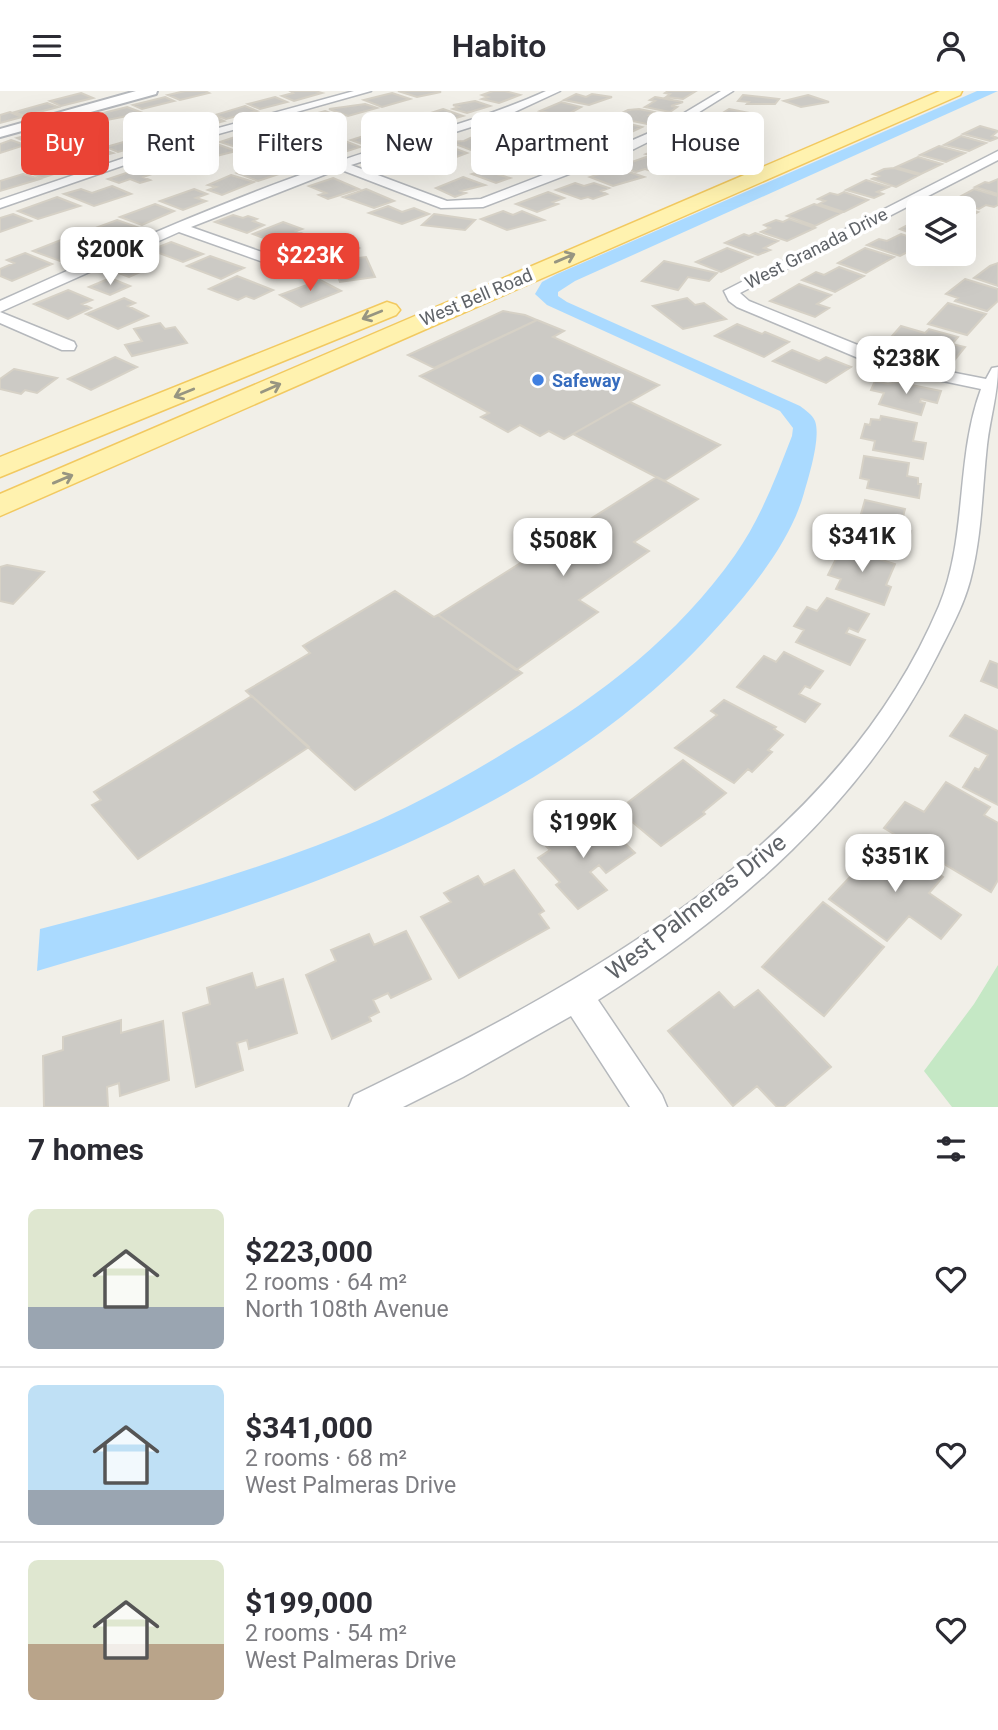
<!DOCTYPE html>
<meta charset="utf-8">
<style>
body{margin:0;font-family:Roboto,sans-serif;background:#f2f2f3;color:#2b2b33;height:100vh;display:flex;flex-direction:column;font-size:26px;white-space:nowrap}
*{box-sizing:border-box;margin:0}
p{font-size:23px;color:#7c7c81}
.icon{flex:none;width:38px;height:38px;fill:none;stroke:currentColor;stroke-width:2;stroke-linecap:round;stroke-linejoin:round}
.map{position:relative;height:1016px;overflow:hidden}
.panel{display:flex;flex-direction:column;background:#fff;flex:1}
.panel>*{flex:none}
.guide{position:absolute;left:21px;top:21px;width:957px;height:63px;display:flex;gap:14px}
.controls{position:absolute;left:906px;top:105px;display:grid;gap:14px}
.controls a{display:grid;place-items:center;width:70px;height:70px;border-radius:10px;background:#fff;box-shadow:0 7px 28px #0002;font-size:35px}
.price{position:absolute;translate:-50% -60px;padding:0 16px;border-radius:14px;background:#fff;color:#222;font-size:23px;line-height:46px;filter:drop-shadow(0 2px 4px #0008)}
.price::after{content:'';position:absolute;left:50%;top:42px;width:21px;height:16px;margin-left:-10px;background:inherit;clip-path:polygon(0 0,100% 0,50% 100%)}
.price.on{background:#ea4335;color:#fff}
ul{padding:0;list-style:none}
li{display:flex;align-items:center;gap:21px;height:175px;padding:0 28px}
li+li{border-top:2px solid #e1e1e2}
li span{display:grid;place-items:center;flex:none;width:196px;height:140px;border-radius:10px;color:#555}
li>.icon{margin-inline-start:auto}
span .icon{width:84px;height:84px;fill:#fffc;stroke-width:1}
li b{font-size:30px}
h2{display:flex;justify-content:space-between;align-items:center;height:84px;padding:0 28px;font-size:30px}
.tag{padding:0 24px;border-radius:10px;background:#fff;box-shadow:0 7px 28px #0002;font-size:24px;line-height:63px}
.tag.on{background:#ea4335;color:#fff}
header{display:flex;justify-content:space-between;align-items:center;height:91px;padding:0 28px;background:#fff;font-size:32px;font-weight:600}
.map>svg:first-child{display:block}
.green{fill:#c5e8c5}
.water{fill:#aadaff}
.building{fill:#cccac5;stroke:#d6d1c6;stroke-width:2}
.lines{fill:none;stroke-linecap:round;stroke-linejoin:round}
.minor-casing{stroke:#b5b8bc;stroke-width:3}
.tertiary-casing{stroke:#b5b8bc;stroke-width:4}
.primary-casing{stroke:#f2c960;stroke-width:3}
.minor{fill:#fff;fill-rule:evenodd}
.tertiary{fill:#fff;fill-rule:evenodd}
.primary{fill:#fff2af;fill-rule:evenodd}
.oneway{stroke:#979581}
.shop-dot{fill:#3f7fe0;stroke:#fff;stroke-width:2.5}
.labels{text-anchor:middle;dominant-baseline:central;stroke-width:7;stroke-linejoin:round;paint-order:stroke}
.far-street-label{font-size:18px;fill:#5f6368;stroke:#fff}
.far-shop-label{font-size:18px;font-weight:bold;fill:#366cbe;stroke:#fff;text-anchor:start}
.near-street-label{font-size:24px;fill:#5f6368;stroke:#fff}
</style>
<header><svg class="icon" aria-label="menu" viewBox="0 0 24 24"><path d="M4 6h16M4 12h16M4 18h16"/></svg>Habito<svg class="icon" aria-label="person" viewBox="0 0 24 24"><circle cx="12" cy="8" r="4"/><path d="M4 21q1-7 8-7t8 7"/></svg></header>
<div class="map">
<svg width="998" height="1016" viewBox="0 0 998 1016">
<rect width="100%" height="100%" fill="#f1efe8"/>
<path class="green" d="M998,874V1016H952L924,980L974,913Z"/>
<path class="water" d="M977,0H998L575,190L558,201V205L567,211L800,315C805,319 812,323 815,330C821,346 809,385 804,402C791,449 754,495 722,531C549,728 280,809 37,880L40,838C153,809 269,777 377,730C426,708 472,682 517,654C600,605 679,544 735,464C761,427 776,386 792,345L793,337L780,320L547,214L535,203L542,191L557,183Z"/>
<path class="building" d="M185,0H205L209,2L180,9L168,4Z
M315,0L322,2L294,10L282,5L293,2L290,0Z
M398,0H437L441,1L417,6Z
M493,0H505L520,4L499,12L482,8L488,6L482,4Z
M668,0H696L683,8L666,6L670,3L665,2Z
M81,2L93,7L61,15L50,10Z
M392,2L410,8L382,16L364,9Z
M576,3L586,6L592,3L612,6L589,14L564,9Z
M743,4L779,8L775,13H747L749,11L738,10Z
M808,4L829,11L801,16L784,10Z
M165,6L174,10L142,18L133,14Z
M275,6L287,11L260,18L248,13Z
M655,6L661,7L683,11L671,15L677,16L670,21L645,16L655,10L650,9Z
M475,10L490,15L467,22L453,18L459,16L453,14Z
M561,11L581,16L570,22L559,24L540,20Z
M47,12L58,16L24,25L15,21Z
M365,13L377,17L348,25L329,18Z
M245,15L257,20L226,28L215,24Z
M127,16L143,22L107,29L95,24Z
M443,18L463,25L435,33L415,27Z
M639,18L654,21L649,24L657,26L647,33L622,28L626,25L618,24L628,19Z
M729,18L749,22L745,24L753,26L734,32L713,28Z
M325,20L341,26L312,34L296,28Z
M10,21L22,26L0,32V24Z
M540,21L563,28L537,36L515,29L526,25L531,27Z
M213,25L224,30L192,39L181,34Z
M88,26L98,30L91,32L96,34L70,41L55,36Z
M412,27L431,34L401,43L388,38L397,35L392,33Z
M288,30L307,37L286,43L280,41L272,43L259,39Z
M714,30L738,36L720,46L695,40Z
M512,32L528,38L512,44L506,42L498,45L483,40Z
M626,32L642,36L621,46L603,42L611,38L607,37Z
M170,33L181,37L164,42L172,45L157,49L135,41Z
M980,35L998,40L992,45L998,47L990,50L963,43Z
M52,38L68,44L38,52H29L17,47Z
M382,39L396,45L365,54L351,49Z
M588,40L595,41L616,47L600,51L605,53L594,58L571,51L583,46L577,44Z
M250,41L270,48L236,56L220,51Z
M693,42L713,47L692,57L672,51Z
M479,43L500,50L471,59L450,51L464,50Z
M961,45L986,52L969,60L944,54Z
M141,46L153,51L118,61L106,56Z
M340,48L360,56L329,66L315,60L322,57L317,55Z
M11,49L25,54L0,62V53Z
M565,52L579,56L565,61L575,65L563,69L538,61L547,58L543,57Z
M217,53L236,60L201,69L186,62Z
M443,53L467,62L446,70L439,67L433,70L412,62L426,58L430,59Z
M671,53L688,58L664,68L646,63Z
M91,54L113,62L89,68L94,69L81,73L64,67L85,60L79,58Z
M939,55L965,62L946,71L920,64Z
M303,59L324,67L293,77L272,69Z
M178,64L198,71L165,82L146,74Z
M537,64L558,71L529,81L511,74L521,71L517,69Z
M402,66L426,74L410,80L403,77L389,82L372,76Z
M646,66L672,74L654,81L645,78L636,81L620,75Z
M918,66L942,73L921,83L896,76Z
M63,70L78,75L42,87L28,81L40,78L36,76Z
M266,71L281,76L270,80L279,83L258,90L237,82Z
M501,73L515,78L500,84L510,87L496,92L472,83L485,79L480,77L488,75Z
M141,77L155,82L143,86L150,89L140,92L130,88L119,92L108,88Z
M617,77L644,86L613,95L590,86Z
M894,77L919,84L896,96L872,88L879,85L873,83L884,78Z
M23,83L40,88L0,100V90Z
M231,84L254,91L222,104L208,99L216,96L208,94Z
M463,86L485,94L461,100L466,102L455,106L436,97Z
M333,87L359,98L328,108L319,104L326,102L309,95Z
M998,88V103L975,96L985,91L989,92Z
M866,89L889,96L877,101L883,103L874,107L846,99Z
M575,92L584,95L594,92L609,97L601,100L607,103L593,108L588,106L581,108L556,99Z
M112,95L131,103L94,115L64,103L81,98L92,102Z
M194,98L207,103L196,107L206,110L183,119L160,110Z
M366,98L394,110L374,117L343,106Z
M974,98L998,105V114L994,116L986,114L979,118L952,110Z
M548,101L564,107L553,111L558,113L537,121L516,113Z
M844,101L868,109L844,121L819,113L825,110L818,108L830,102L838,104Z
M57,106L80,115L38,128L18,120Z
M155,113L174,120L142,134L120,126Z
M814,113L841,122L815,135L787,125Z
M952,114L978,121L964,129V117H946Z
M388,115L402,121L414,117L429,123L402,133L369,122Z
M503,120L513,124L522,120L544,129L507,139L481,128Z
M13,123L31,130L0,141V127Z
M434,123L475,129L465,139L422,134Z
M233,124L243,127L248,125L257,128L253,130L264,134L247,142L215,131Z
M789,128L815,137L787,150L761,141L770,137L764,134L776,129L783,131Z
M919,128V145L900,138Z
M117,129L137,136L101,152L79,143Z
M283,131L302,138L296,140L311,146L287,156L253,143Z
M755,142L778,150L764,157L770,159L758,164L725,152L744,143L749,145Z
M330,143L356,152L352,154L359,157L341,165L307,153Z
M901,143L919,149V155L900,165L867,154L879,148L887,150Z
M71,145L87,150L76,155L86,159L60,170L33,160Z
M171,151L203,163L183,171L151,159Z
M727,157L752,166L721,181L696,171Z
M865,157L894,166L866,182L838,172Z
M25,162L52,173L12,190L0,185V178L14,172L7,169Z
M210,165L244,177L221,188L187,175Z
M366,166L375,186L340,191L332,170Z
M135,168L154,175L129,186L110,179Z
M664,170L717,182L709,190L688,186L678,199L642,190Z
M998,172V195L974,187L990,175Z
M839,176L864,185L835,201L802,189L816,181L824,184Z
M237,185L273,199L254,208L246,205L238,209L209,198Z
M110,187L130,195L110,204L89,196Z
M965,188L998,198V210L987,220L955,210L958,207L946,203Z
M320,189L341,200L301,216L280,204Z
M799,193L831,204L817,213L829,217L815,226L770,210Z
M68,199L92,209L82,213L91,217L68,228L34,213Z
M124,207L135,212L128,215L148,225L118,238L86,223Z
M687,207L695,214L704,212L726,228L683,238L653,215Z
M948,212L986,223L967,244L928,233Z
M503,220L525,224L537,229L434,277L408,264Z
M537,229L564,240L553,246L659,294L564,348L549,340L540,345L520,334L508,341L481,326L489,322L420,285Z
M160,232L165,238L175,236L187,252L132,265L125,254L142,250L134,238Z
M737,233L762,243L765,241L789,251L764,266L715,245Z
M901,235L925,242L929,238L958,246L952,253L965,256L952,272L885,253Z
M792,259L819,270L826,266L851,276L826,292L773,270Z
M115,266L137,276L91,299L68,288Z
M14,278L57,287L37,302L25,299L21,303L0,298V288Z
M875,290L888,293L897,291L941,300L937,312L921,308L920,311L925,312L921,324L879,313L884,302L871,299Z
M630,311L720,354L664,390L573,343Z
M881,325L917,332L913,350L926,352L923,368L873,359L875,350L861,347L865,333L870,334L871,328L880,329Z
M864,365L909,372L907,385L918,387V393H921L919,407L867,397L869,389L860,387Z
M657,386L698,408L634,451L649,460L579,509L598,521L516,579L438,524Z
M865,409L905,418L900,437L911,440L907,456L855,444Z
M844,452L862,457L860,462L895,473L886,494L891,496L884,514L836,498L841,488L828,484Z
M7,474L44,481L13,513L0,510V476Z
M395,500L434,526L438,524L522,582L355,699L246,600L310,562L303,555Z
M827,507L869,523L858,541L849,537L846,542L865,549L850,574L796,551L804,539L794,535L807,516L817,520Z
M784,561L823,580L810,597L805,595L799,603L820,613L805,631L737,596L764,565L776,571Z
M990,570L998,573V597L981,590Z
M252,605L309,656L138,768L92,714L101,709L94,701Z
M724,609L776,636L774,638L783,644L768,659L772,661L752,681L748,678L734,692L675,657L717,624L711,620Z
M965,624L998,640V714L963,696L975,677L979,679L988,664L950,645Z
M683,669L726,702L703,721L705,723L661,755L618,719Z
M946,691L990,716L984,724L998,732V789L991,801L884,737L905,711L924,721Z
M599,728L635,762L606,782L599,774L590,781L607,799L578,818L556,794L560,791L538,767L550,759L541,750L566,734L574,744Z
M886,748L943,786L929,802L961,824L941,848L909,825L887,850L829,808Z
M514,779L544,820L539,823L549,837L459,887L421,826L451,811L444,802L478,785L484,794Z
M823,811L884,856L824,925L762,876Z
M406,840L431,888L391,907L388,902L373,909L379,921L369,926L371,930L332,948L306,884L336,870L331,859L369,843L374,854Z
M252,882L256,897L283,888L297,942L249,958L247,949L237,952L243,979L196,996L183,922L210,913L207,897Z
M758,899L831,976L784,1016H777L757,995L733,1015L668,940L719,901L734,917Z
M121,929V942L163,930L169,989L120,1005L119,992L107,996L108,1016H44L43,965L63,959V946Z"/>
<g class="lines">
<g class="minor-casing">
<path id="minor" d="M354,0H371L197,49L0,117V109L189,45Z
M546,0H560L506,25L351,74L447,110L481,108L626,52L656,39L721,0H733L664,43L634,58L483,116L441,117L339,78L191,136L293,172L295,175L293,178H283L179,141L0,221V210C111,160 220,111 334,72C405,47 478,31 546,0Z
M998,60V69L740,202L749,210L875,261L940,279L986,288L992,277L998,276C998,303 990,327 987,354C982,400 982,445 970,490C963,516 950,539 938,563C864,711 736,822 598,909L662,1004L667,1016H630L571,925L463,986L403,1016H349L354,1004C578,896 837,757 939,515C968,445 955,368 981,298L938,289L863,269L737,216L729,210L724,200Z
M0,221L74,251L76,255L74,259H62L0,232Z"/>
</g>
<g class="tertiary-casing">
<path id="tertiary" d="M136,0H157L156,3L0,46V38Z"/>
</g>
<g class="primary-casing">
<path id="primary" d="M940,0H962L960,4L0,425V403Z
M387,211L396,214L400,219L396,224L0,386V366Z"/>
</g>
<use href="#minor" class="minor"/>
<use href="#tertiary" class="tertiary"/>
<use href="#primary" class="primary"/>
</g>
<defs><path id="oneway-shaft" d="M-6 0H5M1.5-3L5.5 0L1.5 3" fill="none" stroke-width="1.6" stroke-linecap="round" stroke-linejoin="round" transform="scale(1.75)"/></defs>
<g class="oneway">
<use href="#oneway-shaft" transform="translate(565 167) rotate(-23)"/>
<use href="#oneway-shaft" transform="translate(372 224) rotate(158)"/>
<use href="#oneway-shaft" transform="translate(271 297) rotate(-24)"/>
<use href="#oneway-shaft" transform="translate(184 302) rotate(158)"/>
<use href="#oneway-shaft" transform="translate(63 388) rotate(-23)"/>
</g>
<circle class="shop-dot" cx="538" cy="289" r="7"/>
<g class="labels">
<g class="far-street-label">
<text transform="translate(816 157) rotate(-27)">West Granada Drive</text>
<text transform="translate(476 206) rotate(-23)">West Bell Road</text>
</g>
<g class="far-shop-label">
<text x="552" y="289">Safeway</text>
</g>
<g class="near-street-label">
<text transform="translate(696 816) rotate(-38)">West Palmeras Drive</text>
</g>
</g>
</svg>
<div class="controls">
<a><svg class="icon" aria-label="layers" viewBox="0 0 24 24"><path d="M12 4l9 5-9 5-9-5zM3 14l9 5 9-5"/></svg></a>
</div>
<b class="price" style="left:110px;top:196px">$200K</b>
<b class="price on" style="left:310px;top:202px">$223K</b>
<b class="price" style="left:906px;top:305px">$238K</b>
<b class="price" style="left:862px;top:483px">$341K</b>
<b class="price" style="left:563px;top:487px">$508K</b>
<b class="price" style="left:583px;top:769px">$199K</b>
<b class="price" style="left:895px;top:803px">$351K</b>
<div class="guide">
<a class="tag on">Buy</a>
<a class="tag">Rent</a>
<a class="tag">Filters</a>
<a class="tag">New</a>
<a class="tag">Apartment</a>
<a class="tag">House</a>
</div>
</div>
<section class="panel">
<h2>7 homes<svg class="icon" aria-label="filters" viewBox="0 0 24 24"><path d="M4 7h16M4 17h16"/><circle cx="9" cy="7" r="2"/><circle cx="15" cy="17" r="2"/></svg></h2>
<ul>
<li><span style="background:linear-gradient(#dfe7d0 70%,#9aa5b1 0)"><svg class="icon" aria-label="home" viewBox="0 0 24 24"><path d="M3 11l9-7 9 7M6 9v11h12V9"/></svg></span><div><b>$223,000</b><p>2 rooms · 64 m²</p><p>North 108th Avenue</p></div><svg class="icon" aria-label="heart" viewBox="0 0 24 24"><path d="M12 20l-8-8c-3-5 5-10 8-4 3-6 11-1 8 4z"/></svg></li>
<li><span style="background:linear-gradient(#bfe0f5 75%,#9aa5b1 0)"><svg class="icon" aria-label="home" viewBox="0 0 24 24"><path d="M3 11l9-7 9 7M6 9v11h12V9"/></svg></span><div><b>$341,000</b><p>2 rooms · 68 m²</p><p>West Palmeras Drive</p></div><svg class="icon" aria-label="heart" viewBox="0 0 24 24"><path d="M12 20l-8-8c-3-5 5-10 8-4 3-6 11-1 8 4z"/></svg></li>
<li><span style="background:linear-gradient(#dfe7d0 60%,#b9a48a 0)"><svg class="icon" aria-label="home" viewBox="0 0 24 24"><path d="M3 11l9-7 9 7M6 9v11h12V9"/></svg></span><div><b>$199,000</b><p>2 rooms · 54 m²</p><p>West Palmeras Drive</p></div><svg class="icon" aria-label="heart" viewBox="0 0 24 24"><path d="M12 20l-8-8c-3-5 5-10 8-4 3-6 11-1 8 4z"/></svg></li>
</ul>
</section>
